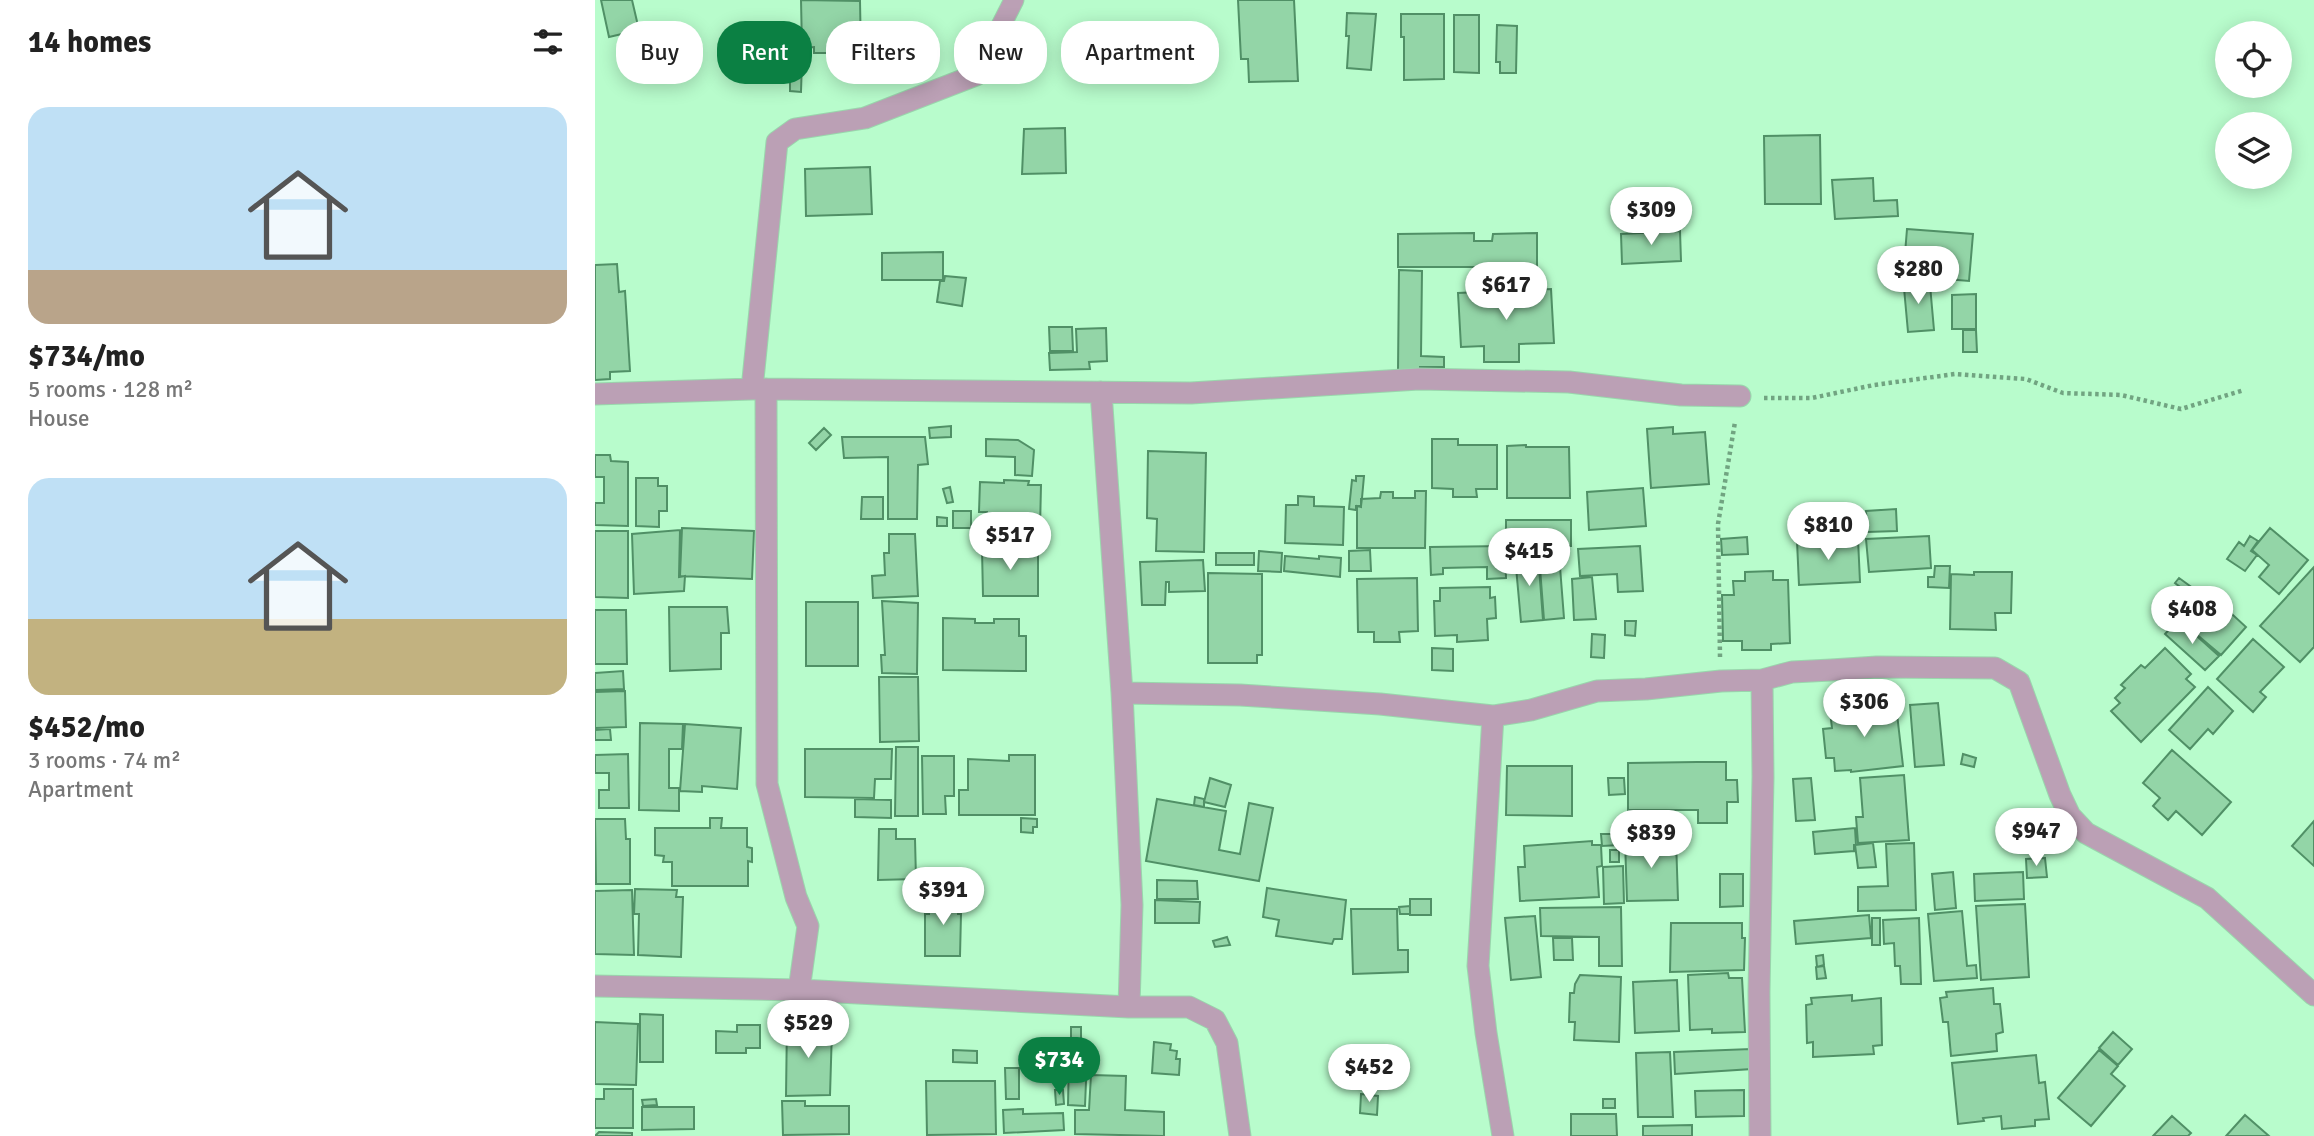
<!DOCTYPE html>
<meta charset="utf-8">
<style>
body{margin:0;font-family:Signika,sans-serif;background:#f6f6f6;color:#222;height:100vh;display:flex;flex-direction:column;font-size:26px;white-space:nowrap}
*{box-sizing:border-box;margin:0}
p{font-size:23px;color:#767676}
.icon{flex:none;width:38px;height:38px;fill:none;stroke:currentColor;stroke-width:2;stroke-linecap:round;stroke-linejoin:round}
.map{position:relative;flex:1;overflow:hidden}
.sheet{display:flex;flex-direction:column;background:#fff;width:595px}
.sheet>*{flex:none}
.banner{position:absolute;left:21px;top:21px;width:665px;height:63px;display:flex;gap:14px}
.tools{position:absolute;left:1620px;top:21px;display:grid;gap:14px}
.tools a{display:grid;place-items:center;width:77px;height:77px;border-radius:50%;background:#fff;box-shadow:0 4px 18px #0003;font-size:35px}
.price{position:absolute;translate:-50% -60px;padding:0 16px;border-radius:24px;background:#fff;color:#222;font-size:23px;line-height:46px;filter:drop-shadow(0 2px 4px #0008)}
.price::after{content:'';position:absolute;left:50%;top:42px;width:21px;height:16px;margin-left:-10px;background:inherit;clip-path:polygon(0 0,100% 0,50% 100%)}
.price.selected{background:#0b8043;color:#fff}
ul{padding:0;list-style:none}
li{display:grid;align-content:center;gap:14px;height:371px;padding:0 28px}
li span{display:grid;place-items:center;height:217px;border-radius:21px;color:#555}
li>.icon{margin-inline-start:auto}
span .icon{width:126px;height:126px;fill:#fffc;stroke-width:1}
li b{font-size:30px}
h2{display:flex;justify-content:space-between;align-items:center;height:84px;padding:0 28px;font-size:30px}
.chip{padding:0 24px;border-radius:28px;background:#fff;box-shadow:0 4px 18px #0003;font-size:24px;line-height:63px}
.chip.selected{background:#0b8043;color:#fff}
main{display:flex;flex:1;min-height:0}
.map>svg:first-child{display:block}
.building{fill:#93d5a7;stroke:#509066;stroke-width:2}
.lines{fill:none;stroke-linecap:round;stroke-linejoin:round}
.service-casing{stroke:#99d6ac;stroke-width:21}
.minor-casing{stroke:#99d6ac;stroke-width:23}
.path{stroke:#71a481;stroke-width:4.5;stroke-dasharray:3.5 3.5;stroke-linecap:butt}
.service{stroke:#bba0b5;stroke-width:19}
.minor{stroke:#bba0b5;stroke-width:21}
</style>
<main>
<section class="sheet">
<h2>14 homes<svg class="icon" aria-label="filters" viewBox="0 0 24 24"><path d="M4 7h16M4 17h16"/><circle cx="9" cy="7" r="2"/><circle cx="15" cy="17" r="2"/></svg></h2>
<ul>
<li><span style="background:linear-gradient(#bfe0f5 75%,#b9a48a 0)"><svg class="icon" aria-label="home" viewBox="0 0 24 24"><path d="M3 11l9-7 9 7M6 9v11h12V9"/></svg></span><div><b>$734/mo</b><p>5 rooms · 128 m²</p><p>House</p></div></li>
<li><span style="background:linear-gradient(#bfe0f5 65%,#c2b280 0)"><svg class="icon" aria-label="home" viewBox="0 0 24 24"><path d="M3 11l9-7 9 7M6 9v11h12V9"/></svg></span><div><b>$452/mo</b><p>3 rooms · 74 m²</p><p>Apartment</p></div></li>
</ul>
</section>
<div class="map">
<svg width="1719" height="1136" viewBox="0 0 1719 1136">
<rect width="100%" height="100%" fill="#b8fccc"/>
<path class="building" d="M6,0H37L44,30L14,37Z
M206,0L265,1L266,56L235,57V53H219V47L207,48Z
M643,0H699L703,81L654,82L653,59H646Z
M752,13L781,14L776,70L752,68L754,36H751Z
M806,14H849V79L809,80V37H806Z
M859,15H884V73L859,72Z
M902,25L922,26L921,73H905V62H901Z
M195,60H207L206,92L195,91Z
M470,128L471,173L427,174L429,129Z
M1225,135L1226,204H1170L1169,136Z
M275,167L277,214L211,216L210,169Z
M1278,178L1279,201L1302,200L1303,216L1240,219L1237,180Z
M1312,229L1378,234L1374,281L1351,279V270L1309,266Z
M1085,231L1086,261L1027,264L1026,234Z
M879,233V241H897L898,234L942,233V267H803V234Z
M348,252V280H287V253Z
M22,264L24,292L30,291L35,371L15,372V379L0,380V265Z
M804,270L827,271L826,356L849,357V367H825V372L803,371Z
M350,276L371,278L367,306L342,302L345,281H349Z
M1318,276L1319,286L1335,285L1339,330L1313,332L1308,277Z
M956,289L959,343L924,344V362H889V346L866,347L863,293Z
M1381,294V329H1357V295Z
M454,327H477L478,351H455Z
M511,328L512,361L494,362L495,369L455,370L454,353L482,352L481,329Z
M1368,330H1381L1382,352H1368Z
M356,426V437L335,438L334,428Z
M1078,427V434L1110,432L1114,484L1056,488L1052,429Z
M229,428L236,435L221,450L214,443Z
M247,437H330L333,464L323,465L322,519H293V457L249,458Z
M391,439L423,440L439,450L437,476L420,475V457L391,456Z
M837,439H863V445H902V489H881L882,497H858V489L837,488Z
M931,445V447H974L975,498H912V446Z
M553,451L611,453L609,552L561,551L562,519L552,518Z
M0,455H15L16,461L33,462V526L0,525V503H9V477H0Z
M761,476H769L767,498L766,506H761V510L754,509L757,480L761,481Z
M41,478H63V486H72V511H64V527L41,526Z
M409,480L434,481L433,485H446L445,528L392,527V512H384L385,482L409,483Z
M355,487L358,502L352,503L348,489Z
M1048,488L1051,526L994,530L992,492Z
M820,491H831L830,548H762V506L766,507V499L785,498L786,492H798V498H820Z
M703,496L719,497V506L749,507L748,545L690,543L691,505H703Z
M267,497H288V519H266Z
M1301,509L1302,531L1272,532L1271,511Z
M358,511H376V528H358Z
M342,517L352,518V526H342Z
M911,520H976V546H911Z
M87,528L159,531L157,579L85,576Z
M1675,528L1713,560L1684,594L1664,577L1674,565L1657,550Z
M85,530L84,577L90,576L89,591L39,594L37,534Z
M0,531H33V598L0,597Z
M294,534H320L323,596L278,598L277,576L290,575L289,553H294Z
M1334,536L1336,568L1274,572L1271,539Z
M1655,536L1663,541L1656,551L1662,555L1650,571L1632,559L1644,542L1649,546Z
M1152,537L1153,554L1127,555L1126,539Z
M1263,539L1265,582L1204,585L1202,541Z
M910,546L911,578L892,579V567L848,568V574L836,575L835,547Z
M1045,546L1048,591L1023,592L1022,574L985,576L983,549Z
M443,548V596H388L387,549Z
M775,550L776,571H754V551Z
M664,551L687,553L686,572L663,571Z
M621,553H659V565H621Z
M943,554L948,620L926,622L920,556Z
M964,554L969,618L949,620L944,555Z
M690,556L724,559V556L746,558L745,577L689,571Z
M608,560L610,591L574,592V582H571L570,605H547L545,562Z
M1340,566H1355L1354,588L1333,587V577H1339Z
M1719,567V647L1705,662L1665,626Z
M1178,571V580H1193L1195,643L1176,644V650H1147V641H1128L1127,595H1139L1138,581H1150V572Z
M1379,572H1417L1416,613H1400L1401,630L1355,629L1356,574L1379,575Z
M613,573L667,574V655H662V663H613Z
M997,577L1001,619L979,620L977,579Z
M822,578L823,631L804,632L805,642H779V632H763L762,579Z
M1584,578L1606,594L1602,600L1580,583Z
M895,587V598L900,597L901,618L892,619L893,640L862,642V635L840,636L839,601H845V588Z
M1614,593L1651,627L1626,655L1594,628L1604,617L1599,611Z
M1597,597L1604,602L1598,610L1591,605Z
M287,601L323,603L322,674L287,673L286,655H290Z
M211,602H263V666H211Z
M74,607H132L134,633H126V669L75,671Z
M0,610H31L32,664H0Z
M348,618L380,619V623H399V619H424V636H431V671L348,670Z
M1030,621H1041L1040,636L1030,635Z
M1581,622L1592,631L1594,629L1624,656L1610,670L1570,634Z
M997,634L1010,635L1009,658L996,657Z
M1658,639L1689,667L1665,692L1671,697L1658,712L1622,679Z
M837,648L858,649V671L837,670Z
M1570,648L1596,674L1591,679L1600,687L1546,742L1516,711L1525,703L1520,698L1530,688L1526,685L1546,665L1550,668Z
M28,671L29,689L0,690V673Z
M284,677H323L324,741L285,742Z
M1613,687L1638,711L1618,734L1613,729L1595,749L1574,730Z
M30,691L31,727L0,728V692Z
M1343,703L1349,765L1320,767L1315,705Z
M1301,705L1308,766L1256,772V770L1240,771L1239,758H1231L1228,729L1237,728L1235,712Z
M45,723L88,724L87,749H74V788H84V811L44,810Z
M90,724L146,728L142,789L107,786V792L85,791Z
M15,729L16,740H0V730Z
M301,747H323V816H300Z
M210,749H297L296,779H280L279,798L210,797Z
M1577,750L1636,802L1607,835L1581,811L1573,820L1558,806L1565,798L1548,783Z
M33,754L34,808H4V790H14V773H0V755Z
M1368,754L1381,758L1379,767L1366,764Z
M414,755H440V815H364V790H373V759L414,761Z
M327,756H359V796H350L351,814H328Z
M1102,762H1131V780H1142L1143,802H1132V823H1103V810H1033V763Z
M912,766H977V816L911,815Z
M1309,775L1314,840L1263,843L1261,817H1268L1265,778Z
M615,778L636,785L630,807L609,802Z
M1013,778H1029L1030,794L1014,795Z
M1216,778L1220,820L1201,821L1198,779Z
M600,797L609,799V807L599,805Z
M260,799L296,800V818L260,817Z
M562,799L631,811L624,850L645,854L654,803L678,808L664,881L551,861Z
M1043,812H1074V830H1043Z
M115,818H127L126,828H152V847L157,848V862L153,861V886H77V862H68L69,856L60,855V828H115Z
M426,818L442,819V827H438V833L426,832Z
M0,819H30L31,839H35V884H1Z
M1026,819L1062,820L1061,835L1026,834Z
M1719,821V866L1697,846Z
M1260,828L1261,845H1259V851L1220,854L1218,832Z
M284,829H301V839H320L321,879L283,880Z
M1006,834H1025V845L1007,846Z
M1081,839L1083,900L1032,901L1030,840Z
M997,841V845H1006L1007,866L1002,867L1004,897L925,901L923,867H930L929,846Z
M1278,843L1281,867L1263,868L1260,845Z
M1319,843L1321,910L1263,911V887L1293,886L1291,844Z
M1015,850H1024V862H1015Z
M1450,858L1452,877L1432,878L1431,859Z
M1028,866L1029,903L1009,904L1008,867Z
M1358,872L1361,908L1340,910L1337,874Z
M1428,872L1429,899L1380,901L1379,874Z
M1125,874H1148V906L1125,907Z
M562,880L602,881L603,899H562Z
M672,888L751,900L747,939H739L737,944L681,936L684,920L668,917Z
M40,889L82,890L81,897H88L86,957L43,955L44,914H39Z
M37,890L39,955L0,954V891Z
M334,896L363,897V914H366L365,956H330V914H334Z
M815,899H836V915H815Z
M560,900L605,902L604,923H560Z
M1430,904L1434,977L1386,980L1381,906Z
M815,906V914H805L804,907Z
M1026,907L1027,966H1004V937L946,936L945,908Z
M756,909H802L803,950H813V972L758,974Z
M1367,911L1372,966L1381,965L1382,978L1339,981L1333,914Z
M1274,915L1276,938L1201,944L1199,921Z
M940,916L946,977L916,980L910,918Z
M1277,918H1285V945H1277Z
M1324,918L1326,984H1306L1305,966H1300L1299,943L1289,944L1288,920Z
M1076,923H1147V938H1150L1149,970L1075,972Z
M632,937L635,945L620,947L618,941Z
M958,938H977L978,960H959Z
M1228,955L1229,965L1222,967L1221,956Z
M1229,966L1231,978L1222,979L1221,967Z
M1133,973L1134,978H1147L1150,1032L1117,1033V1029L1095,1030L1093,975Z
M985,975L1026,977L1024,1042L979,1040L980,1022H974L975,993H979L980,984Z
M1082,980L1084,1031L1040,1033L1038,982Z
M1398,988L1399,1004H1405L1408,1032L1401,1034L1402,1051L1356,1056L1353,1022H1348L1345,998L1352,997L1351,992Z
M1257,995V1001L1286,998L1287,1045L1278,1046L1279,1054L1218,1057V1042L1212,1043L1211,1005L1217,1004L1216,998Z
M45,1014L68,1015V1062H45Z
M192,1021H214V1029H237L235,1095L191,1096Z
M0,1022L43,1024L41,1085L0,1084Z
M142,1025H165V1048H151V1053H121V1031L142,1032Z
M476,1027H486V1041H476Z
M1518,1032L1537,1049L1523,1065L1504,1048Z
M559,1042L576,1044L575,1050L582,1051L581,1059H585L584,1075L557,1073Z
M476,1043L488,1044L487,1057L475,1056Z
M1156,1049L1157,1069L1080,1074L1079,1052Z
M358,1050L382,1051V1063L358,1062Z
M1504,1050L1523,1066L1516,1074L1530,1086L1496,1126L1463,1098Z
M1075,1052L1078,1117H1043L1041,1053Z
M1441,1055L1444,1083L1450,1082L1454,1119L1440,1120V1126L1407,1129L1406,1116L1388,1118L1389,1121L1363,1124L1357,1063Z
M474,1056L492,1057L490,1106L473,1105Z
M410,1068H424V1099H411Z
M496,1075L531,1076L530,1110L569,1112V1136L480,1134V1110H494Z
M331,1081H400L401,1134L332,1135Z
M9,1089H38V1128H0V1099H9Z
M460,1090H468L469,1104L461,1105Z
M1149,1090V1116L1101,1117L1100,1091Z
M766,1094L783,1096L782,1115L765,1113Z
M61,1099L62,1105L48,1106L47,1100Z
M1008,1099H1020V1108H1008Z
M187,1101H210V1106H254V1134L188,1135Z
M47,1107H99V1129L47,1130Z
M428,1109V1114L468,1113L469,1130L409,1133L408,1110Z
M976,1114H1021L1022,1136H976Z
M1650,1115L1674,1136H1631Z
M1577,1116L1596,1133L1593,1136H1558Z
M1097,1125V1136H1048V1126Z
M4,1132L37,1133V1136H0Z"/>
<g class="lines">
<g class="service-casing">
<path id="service" d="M381,75L419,0"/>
</g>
<g class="minor-casing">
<path id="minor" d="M157,389L182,142L200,129L270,118L381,75
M171,389L172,784L201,897L213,926L204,990L534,1007H594L620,1020L632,1043L645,1136
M506,392L527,693
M0,394L157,389L596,393L824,379L974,382L1086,395L1145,396
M0,986L204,990
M534,1007L537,905L527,693L645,695L785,704L898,716
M908,1136L891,1033L883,966L898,716L936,710L1002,691L1051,689L1126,681L1167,680
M1165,1136L1164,992L1168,777L1167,680L1197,672L1236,670L1282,667L1400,668L1424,682L1465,795L1475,816L1491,833L1612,898L1719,995"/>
</g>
<path class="path" d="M1169,398H1217L1279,385L1360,374L1431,379L1468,393L1526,395L1586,409L1649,390
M1125,657L1123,524L1140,422"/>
<use href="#service" class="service"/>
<use href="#minor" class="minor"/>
</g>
</svg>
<div class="tools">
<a><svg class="icon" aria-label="locate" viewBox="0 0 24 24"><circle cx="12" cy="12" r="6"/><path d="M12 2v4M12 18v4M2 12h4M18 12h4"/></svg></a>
<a><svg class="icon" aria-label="layers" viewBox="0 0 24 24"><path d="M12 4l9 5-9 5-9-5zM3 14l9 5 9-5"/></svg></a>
</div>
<b class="price" style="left:1056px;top:247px">$309</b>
<b class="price" style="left:1323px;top:306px">$280</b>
<b class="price" style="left:911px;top:322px">$617</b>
<b class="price" style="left:1233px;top:562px">$810</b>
<b class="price" style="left:415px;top:572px">$517</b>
<b class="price" style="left:934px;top:588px">$415</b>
<b class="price" style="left:1597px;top:646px">$408</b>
<b class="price" style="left:1269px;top:739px">$306</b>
<b class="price" style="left:1441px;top:868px">$947</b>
<b class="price" style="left:1056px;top:870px">$839</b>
<b class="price" style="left:348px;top:927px">$391</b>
<b class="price" style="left:213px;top:1060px">$529</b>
<b class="price selected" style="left:464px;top:1097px">$734</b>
<b class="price" style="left:774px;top:1104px">$452</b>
<div class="banner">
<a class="chip">Buy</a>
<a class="chip selected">Rent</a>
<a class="chip">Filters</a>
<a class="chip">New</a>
<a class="chip">Apartment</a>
</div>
</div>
</main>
